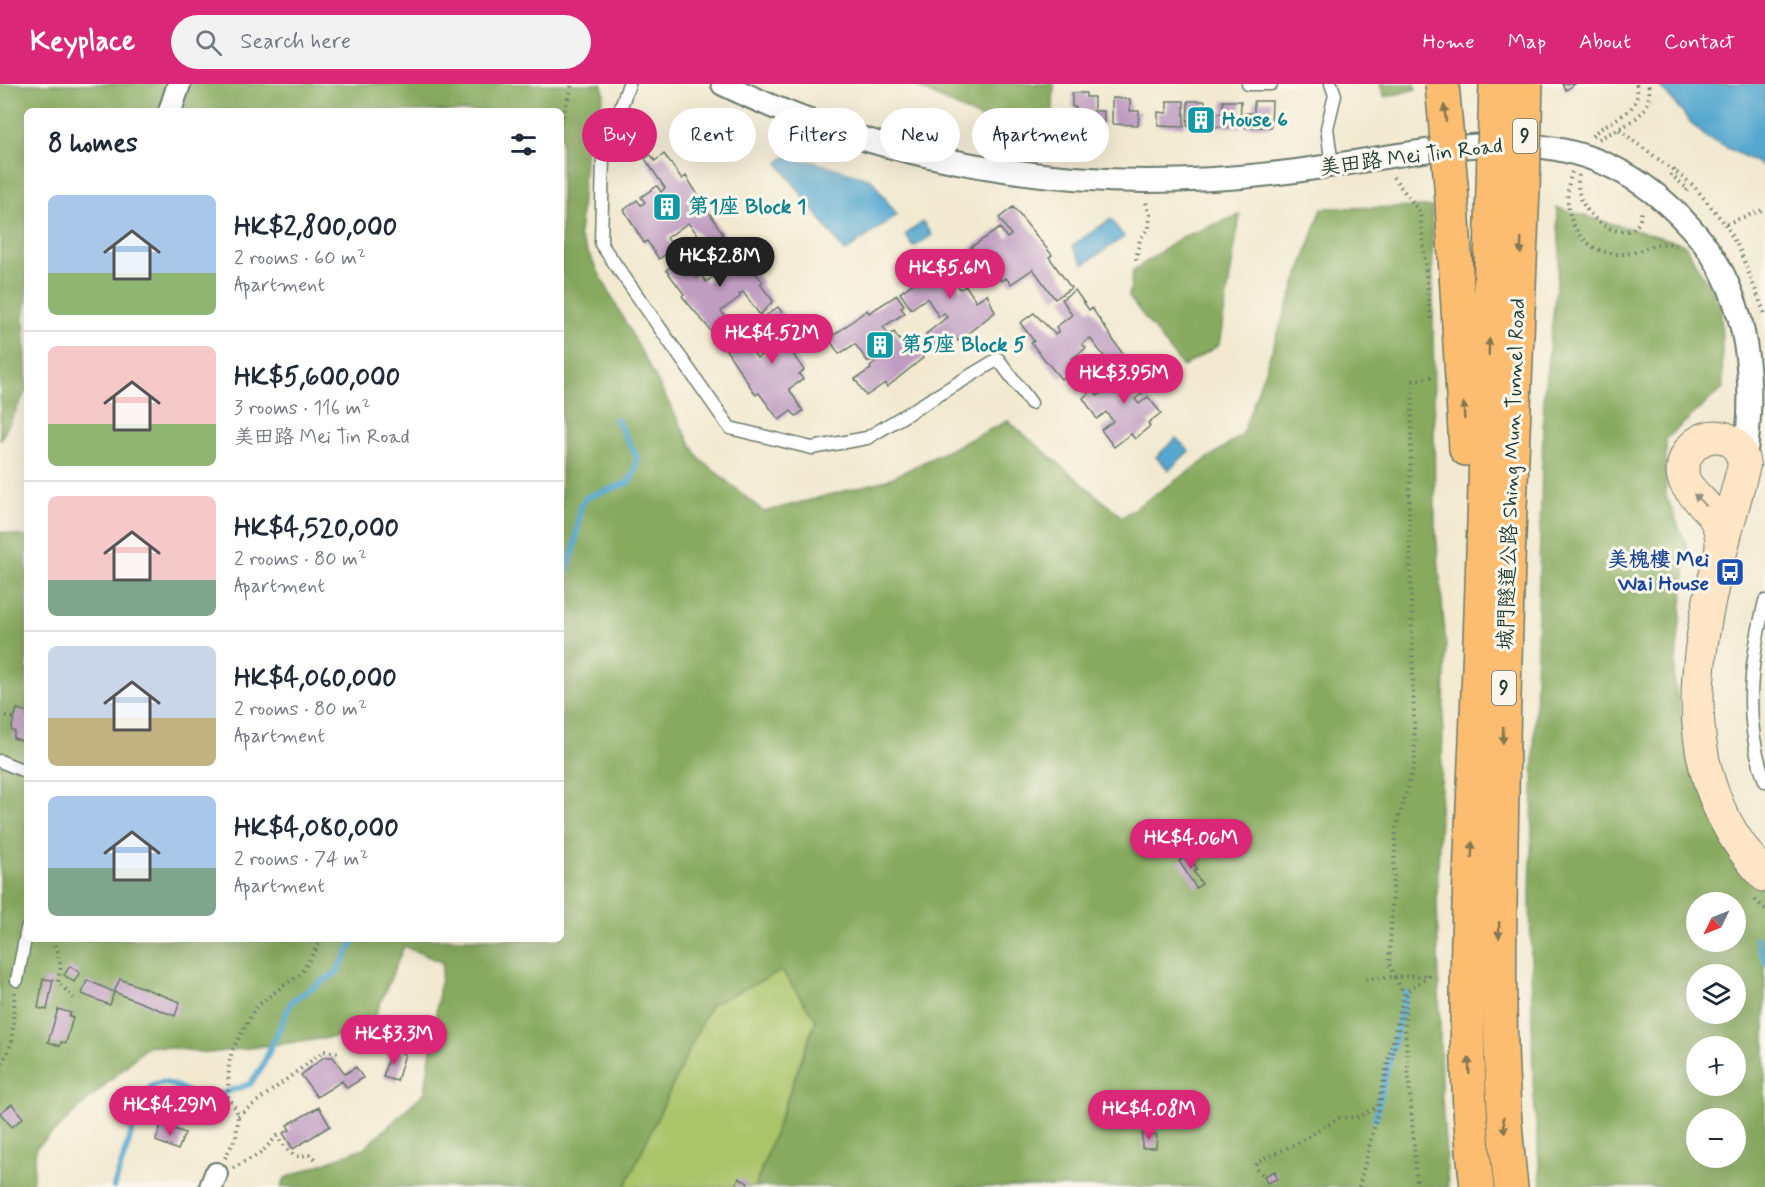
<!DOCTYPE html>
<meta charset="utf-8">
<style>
body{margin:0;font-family:Mynerve,"LXGW WenKai TC",sans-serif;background:#f2f2f3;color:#1f2937;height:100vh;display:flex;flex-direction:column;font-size:22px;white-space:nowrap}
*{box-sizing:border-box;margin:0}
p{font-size:20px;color:#747a83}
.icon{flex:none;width:33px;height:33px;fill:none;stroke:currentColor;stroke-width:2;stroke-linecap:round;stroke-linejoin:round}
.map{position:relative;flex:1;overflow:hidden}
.sheet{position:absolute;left:24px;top:24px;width:540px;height:834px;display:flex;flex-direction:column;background:#fff;border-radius:9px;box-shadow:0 6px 24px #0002}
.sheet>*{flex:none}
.hud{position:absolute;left:582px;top:24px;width:570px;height:54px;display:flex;gap:12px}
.needle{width:39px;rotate:227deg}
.fabs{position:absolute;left:1686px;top:808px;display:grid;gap:12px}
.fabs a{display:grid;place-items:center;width:60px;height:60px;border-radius:50%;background:#fff;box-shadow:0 6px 24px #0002;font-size:30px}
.price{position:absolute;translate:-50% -51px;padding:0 14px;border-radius:21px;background:#db2777;color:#fff;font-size:20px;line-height:39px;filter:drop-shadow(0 2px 3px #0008)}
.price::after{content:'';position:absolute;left:50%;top:36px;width:18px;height:14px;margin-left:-9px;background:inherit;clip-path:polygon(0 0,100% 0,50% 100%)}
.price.selected{background:#222;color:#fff}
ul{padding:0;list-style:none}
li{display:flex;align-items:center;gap:18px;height:150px;padding:0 24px}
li+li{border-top:2px solid #e0e1e3}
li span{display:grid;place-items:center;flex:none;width:168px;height:120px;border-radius:9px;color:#555}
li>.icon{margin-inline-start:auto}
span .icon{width:72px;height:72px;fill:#fffc;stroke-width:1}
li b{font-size:26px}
h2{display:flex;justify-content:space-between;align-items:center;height:72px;padding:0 24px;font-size:26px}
.pill{padding:0 21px;border-radius:27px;background:#fff;box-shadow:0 6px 24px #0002;font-size:21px;line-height:54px}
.pill.selected{background:#db2777;color:#fff}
header{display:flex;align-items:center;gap:36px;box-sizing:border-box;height:84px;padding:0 30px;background:#db2777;color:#fff}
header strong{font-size:28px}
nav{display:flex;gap:33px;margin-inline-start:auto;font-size:21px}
.search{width:420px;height:54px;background:#f2f2f3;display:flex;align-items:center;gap:15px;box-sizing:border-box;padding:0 21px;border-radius:33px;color:#747a83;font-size:22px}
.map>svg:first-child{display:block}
.green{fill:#aac46a;stroke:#64804f;stroke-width:1.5}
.forest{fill:#87aa5e;stroke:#537449;stroke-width:1.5;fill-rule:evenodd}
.water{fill:#54a7cf;stroke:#3a7282;stroke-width:1.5}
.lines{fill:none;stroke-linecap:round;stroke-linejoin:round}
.stream{stroke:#54a7cf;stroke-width:6}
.building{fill:#bf9dc1}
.lane-casing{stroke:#69796b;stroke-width:15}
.street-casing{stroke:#69796b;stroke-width:26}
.secondary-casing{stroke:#69796b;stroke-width:34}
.highway-casing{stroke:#69796b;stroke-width:36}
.path{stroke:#69796b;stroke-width:4;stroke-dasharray:1.5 4.5;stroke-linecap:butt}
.lane{stroke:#fff;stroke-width:12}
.street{stroke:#fff;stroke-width:22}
.secondary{stroke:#fee5c5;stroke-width:32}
.highway{stroke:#fcbd6f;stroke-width:33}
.highway-bridge-casing{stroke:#69796b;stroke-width:36;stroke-linecap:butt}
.highway-bridge{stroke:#fcbd6f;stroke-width:33}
.oneway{fill:#82774f}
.oneway2{fill:#8e917c}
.labels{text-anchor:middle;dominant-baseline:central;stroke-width:6;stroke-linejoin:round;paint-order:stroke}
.shield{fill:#fbf7ec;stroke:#61756b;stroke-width:1.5}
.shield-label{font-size:20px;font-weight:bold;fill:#1f3d34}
.culture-label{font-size:21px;font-weight:bold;fill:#0d838f;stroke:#fbf7ec;text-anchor:start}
.street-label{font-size:21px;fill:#1f3d34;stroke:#fbf7ec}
.transit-label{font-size:21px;font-weight:bold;fill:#164399;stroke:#fbf7ec;text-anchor:end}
</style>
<header>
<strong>Keyplace</strong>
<div class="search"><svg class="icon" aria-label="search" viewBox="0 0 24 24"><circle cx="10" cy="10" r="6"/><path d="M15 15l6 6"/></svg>Search here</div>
<nav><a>Home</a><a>Map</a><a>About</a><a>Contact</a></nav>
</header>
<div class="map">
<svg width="1765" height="1103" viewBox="0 0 1765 1103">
<rect width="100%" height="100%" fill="#fbf7ec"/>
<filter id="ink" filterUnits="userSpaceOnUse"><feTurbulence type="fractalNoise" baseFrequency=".0167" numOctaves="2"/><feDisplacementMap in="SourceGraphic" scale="12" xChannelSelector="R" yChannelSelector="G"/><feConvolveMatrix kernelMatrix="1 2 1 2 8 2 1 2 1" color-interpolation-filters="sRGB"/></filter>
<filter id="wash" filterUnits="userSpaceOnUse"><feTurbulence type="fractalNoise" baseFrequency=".008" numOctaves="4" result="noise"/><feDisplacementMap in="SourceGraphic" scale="24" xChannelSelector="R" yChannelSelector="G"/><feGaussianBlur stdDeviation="1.35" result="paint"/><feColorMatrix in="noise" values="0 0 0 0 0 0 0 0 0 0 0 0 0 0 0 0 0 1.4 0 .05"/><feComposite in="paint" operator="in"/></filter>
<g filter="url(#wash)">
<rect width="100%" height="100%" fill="#f2e9d0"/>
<path class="green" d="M782,886L816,935L755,1103H625L710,921Z"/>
<path class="forest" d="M0,0H173L164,27H27V216L24,233L27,305L0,357Z
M190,0H602L604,11L586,63L579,152L698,373L764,428L887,396L1008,337L1122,433L1242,351L1322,124L1432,123L1435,437L1446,564L1437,811L1441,1001L1448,1103H755L816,936L782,887L710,921L625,1103H281L285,1094L366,1063L425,1008L443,879L404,862L368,949L209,969L149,961L36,1064L32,1103H0V448L27,453V855H561V27H180Z
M938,0H1054L1051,69L919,4Z
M1380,0H1415L1416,5L1385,13Z
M1557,124L1684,160L1721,222L1723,304L1666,355V412L1688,465L1674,594L1683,645L1765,804V1103H1541L1533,999L1530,812L1544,310L1560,170ZM1696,819H1736V858H1696ZM1696,891H1736V930H1696ZM1696,963H1736V1002H1696ZM1696,1035H1736V1074H1696Z
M1240,131L1219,261L1183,283L1129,213L1133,187L1182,153Z"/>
<path class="water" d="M1658,0H1765V83L1707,54L1693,41Z
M793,67L804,79L807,76L871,95L897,131L845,168L778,79Z
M1111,135L1124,153L1084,180L1072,162Z
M923,138L932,151L914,163L905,151Z
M1176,354L1189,367L1169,386L1156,373Z"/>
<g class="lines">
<path class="stream" d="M561,502L574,466L581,421L587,413L628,399L635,387L637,373L616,335
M1756,854L1765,878
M1375,1035L1406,909
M114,1103L142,1016C159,980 182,1011 206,1015L250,1000L262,983L292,917L337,888L355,855"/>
</g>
<g id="blocks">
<path class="building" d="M1562,0H1575L1566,6Z
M1072,9H1086V13H1094V27H1104V40H1076V23H1072Z
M1112,14L1130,15V27H1139L1138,41L1112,40Z
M1167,17H1184V43L1158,42V28L1167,29Z
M1188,17H1205V29H1223V17H1241L1240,43L1187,42Z
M1254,17H1272L1271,43H1245V29H1254Z
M664,70L682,95L686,92L723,150L708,162L688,139L667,154L674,164L659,175L647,157L644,159L624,126L637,116L641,121L645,118L641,113L657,102L661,108L665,104L645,75L651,71L655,77Z
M1013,123L1052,171L1049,173L1071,204L1055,215L1033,185L1011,200L1006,194L1001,197L991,183L999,177L994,170L980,180L971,163L1000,144L1007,154L1011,151L999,134Z
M727,155L763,198L760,200L773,217L760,231L743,208L739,210L740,213L721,227L736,247L731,251L727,246L717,254L682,212L684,210L666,186L682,174L697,194L701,191L706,198L719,188L721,191L724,189L720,184L723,182L710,164Z
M969,165L976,175L973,178L976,183L955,197L960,205L966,202L976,217L987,210L995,228L958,257L956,253L937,266L926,250L947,233L944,229L939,233L927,214L911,225L900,209L939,181L941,183Z
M1075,206L1089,226L1092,224L1124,272L1116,278L1114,275L1109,279L1090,254L1082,260L1086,264L1071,275L1080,286L1072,291L1070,288L1061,295L1031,259L1034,257L1020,239L1034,229L1055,250L1059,247L1056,243L1072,231L1062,215Z
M897,211L904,221L901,224L905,229L883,243L889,251L894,248L904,263L915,255L923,274L887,303L885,299L866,312L855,295L871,285L870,283L875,279L873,275L868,278L855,260L839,270L829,255L867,226L869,229Z
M778,223L800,253L803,250L810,259L794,272L804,286L799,290L803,295L789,305L803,327L796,332L791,327L779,336L759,309L756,311L722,260L738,248L757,274L778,259L772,251L774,249L763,234Z
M1126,277L1138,293L1142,290L1151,302L1135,315L1139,320L1148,313L1161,329L1148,339L1150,342L1135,355L1131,350L1114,363L1101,346L1113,337L1106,328L1097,335L1083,314L1093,305L1098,312L1119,295L1111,284L1116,280L1118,283Z
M17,625L27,628V658L13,654L15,648L11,646Z
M1189,771L1197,785L1194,788L1202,800L1196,804L1179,777Z
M70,882L80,889L74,898L64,891Z
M43,895L53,896L47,926L38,924Z
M120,895L180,918L175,932L114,908Z
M87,896L114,908L110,921L82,910Z
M58,925L71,929L69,932L73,933L66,959L61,958L60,962L48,958Z
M394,967L405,970L397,997L383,993L389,971L392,972Z
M324,973H333L345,990L356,983L363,994L347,1004L342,997L317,1013L301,991Z
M12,1020L23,1034L12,1043L0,1029Z
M319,1023L330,1042L293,1065L283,1049L290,1046L287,1041Z
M161,1040L185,1049L178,1066L156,1057Z
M1142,1050L1157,1051L1156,1064H1142Z
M1275,1087L1277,1095L1267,1099L1264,1092Z
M739,1094L748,1099L746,1103H735Z"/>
</g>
</g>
<g filter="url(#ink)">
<use href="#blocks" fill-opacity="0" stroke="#69796b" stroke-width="1.5"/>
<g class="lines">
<g class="lane-casing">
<path id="lane" d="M629,0L603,73L601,160L730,344L812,364L867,354L998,275L1031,319
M1248,0H1271
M1331,0L1335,11L1327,44L1332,82
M613,43L641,55
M1765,517C1750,579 1743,637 1765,697
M0,677L27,688
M17,896L27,845"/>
</g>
<g class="street-casing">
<path id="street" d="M723,0C853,64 1002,96 1146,97C1208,97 1269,92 1329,82C1472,60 1592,26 1698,152C1751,216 1756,303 1744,381
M170,27L179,0
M211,1103L216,1090"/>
</g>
<g class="secondary-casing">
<path id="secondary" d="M1721,467C1727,417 1673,413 1684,378C1694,345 1739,342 1744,381C1708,521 1651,670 1765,792"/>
</g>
<g class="highway-casing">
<path id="highway" d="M1451,101L1466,365
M1477,1103C1458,946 1471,788 1477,631C1485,455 1488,279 1493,103
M1511,1103C1496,973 1499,842 1502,712C1505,509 1515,307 1523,104"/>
</g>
<path class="path" d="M561,38L572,0
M1619,46L1693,101L1725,140L1765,125
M1592,52C1608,34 1644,31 1636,0
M1599,55C1621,42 1656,33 1648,0
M1675,85L1671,91L1688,105L1684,109
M1572,88C1558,127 1578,172 1624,170C1643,169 1658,154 1677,162
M1579,91C1569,137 1643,172 1641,125
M1393,93L1420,128L1431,237
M1725,140L1740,167L1765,230
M1136,176L1140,155L1149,144L1150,131L1145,115
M0,632L14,634
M1755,816L1765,825
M54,855L61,882L58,898L74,914
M1431,891L1395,893L1389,880L1396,744L1415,677L1409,425L1413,297L1436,292
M0,985L12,958L15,908
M238,1032L324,967L341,969
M225,1074L236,1053L238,1036L237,1027L228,1012L229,978L233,965L255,924L281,903L300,891L322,855
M233,1084L261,1069L277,1052C286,1064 292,1077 308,1070L319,1077
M1262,1090L1256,1085V1079L1261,1076L1298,1059L1339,1034L1358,1033L1377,1023L1404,910L1395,893L1365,895
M1359,1103L1404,925
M1417,1103L1405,943L1407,907L1430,891"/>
<use href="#lane" class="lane"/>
<use href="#street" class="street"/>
<use href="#secondary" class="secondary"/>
<use href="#highway" class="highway"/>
<g class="highway-bridge-casing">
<path id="highway-bridge" d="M1442,0L1451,101
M1493,103L1496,0
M1523,104L1526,0"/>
</g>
<use href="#highway-bridge" class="highway-bridge"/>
</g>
<defs><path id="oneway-solid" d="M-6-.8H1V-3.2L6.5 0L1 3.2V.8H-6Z" transform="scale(1.5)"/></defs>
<g class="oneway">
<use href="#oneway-solid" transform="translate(1445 29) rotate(-96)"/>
<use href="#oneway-solid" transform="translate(1521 162) rotate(92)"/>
<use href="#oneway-solid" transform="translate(1489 263) rotate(-88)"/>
<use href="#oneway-solid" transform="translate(1464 327) rotate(-93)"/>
<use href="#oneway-solid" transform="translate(1503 651) rotate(91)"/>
<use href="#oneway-solid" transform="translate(1472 766) rotate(-88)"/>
<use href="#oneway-solid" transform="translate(1499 846) rotate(91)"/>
<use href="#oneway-solid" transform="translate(1469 982) rotate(-92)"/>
<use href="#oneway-solid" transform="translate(1504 1041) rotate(85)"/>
</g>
<use class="oneway2" href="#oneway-solid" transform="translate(1700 416) rotate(-136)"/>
</g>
<defs>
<g id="building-square" transform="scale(1.5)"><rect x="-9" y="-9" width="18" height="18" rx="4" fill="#0f9aa8" stroke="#fbf7ec"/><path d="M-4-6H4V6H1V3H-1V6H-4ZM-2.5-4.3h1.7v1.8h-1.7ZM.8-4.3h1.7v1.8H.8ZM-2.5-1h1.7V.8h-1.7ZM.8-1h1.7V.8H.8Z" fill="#fff"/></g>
<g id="bus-square" transform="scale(1.5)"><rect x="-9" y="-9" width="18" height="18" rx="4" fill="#1a4fb4" stroke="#fbf7ec"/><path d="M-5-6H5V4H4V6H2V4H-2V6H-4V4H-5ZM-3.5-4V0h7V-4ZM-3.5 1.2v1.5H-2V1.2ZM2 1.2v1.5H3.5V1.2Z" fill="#fff"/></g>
</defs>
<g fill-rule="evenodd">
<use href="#building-square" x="1201" y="36"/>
<use href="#building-square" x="667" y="123"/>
<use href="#building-square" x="880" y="261"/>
<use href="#bus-square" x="1730" y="488"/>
</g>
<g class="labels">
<g class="shield">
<rect x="1513" y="35" width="24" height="34" rx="4.5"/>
<rect x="1492" y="587" width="24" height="34" rx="4.5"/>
</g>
<g class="shield-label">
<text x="1525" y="52">9</text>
<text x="1504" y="604">9</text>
</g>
<g class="culture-label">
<text x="1222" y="36">House 6</text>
<text x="688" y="123">第1座 Block 1</text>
<text x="901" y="261">第5座 Block 5</text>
</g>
<g class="street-label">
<text transform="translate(1411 73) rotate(-7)">美田路 Mei Tin Road</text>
<text transform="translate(1512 390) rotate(-88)">城門隧道公路 Shing Mun Tunnel Road</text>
</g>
<g class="transit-label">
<text x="1709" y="476">美槐樓 Mei<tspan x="1709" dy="24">Wai House</tspan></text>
</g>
</g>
</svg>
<div class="fabs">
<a><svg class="needle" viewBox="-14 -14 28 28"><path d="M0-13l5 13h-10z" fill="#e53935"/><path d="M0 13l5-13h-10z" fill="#747a83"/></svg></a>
<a><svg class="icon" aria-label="layers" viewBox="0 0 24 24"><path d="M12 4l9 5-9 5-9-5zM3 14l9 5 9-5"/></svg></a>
<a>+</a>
<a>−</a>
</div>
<b class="price selected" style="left:720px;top:204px">HK$2.8M</b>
<b class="price" style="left:950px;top:216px">HK$5.6M</b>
<b class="price" style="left:772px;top:281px">HK$4.52M</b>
<b class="price" style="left:1124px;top:321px">HK$3.95M</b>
<b class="price" style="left:1191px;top:786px">HK$4.06M</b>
<b class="price" style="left:394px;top:982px">HK$3.3M</b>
<b class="price" style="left:170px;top:1053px">HK$4.29M</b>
<b class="price" style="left:1149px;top:1057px">HK$4.08M</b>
<div class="hud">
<a class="pill selected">Buy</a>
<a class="pill">Rent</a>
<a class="pill">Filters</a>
<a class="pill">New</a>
<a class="pill">Apartment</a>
</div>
<section class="sheet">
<h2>8 homes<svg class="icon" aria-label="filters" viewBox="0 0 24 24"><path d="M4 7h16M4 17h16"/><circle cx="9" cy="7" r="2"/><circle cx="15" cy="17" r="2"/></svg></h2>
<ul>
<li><span style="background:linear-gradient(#a9c7e8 65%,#8fb573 0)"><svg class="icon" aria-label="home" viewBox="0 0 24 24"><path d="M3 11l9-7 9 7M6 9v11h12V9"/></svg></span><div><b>HK$2,800,000</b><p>2 rooms · 60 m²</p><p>Apartment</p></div></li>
<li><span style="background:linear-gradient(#f6c9c9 65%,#8fb573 0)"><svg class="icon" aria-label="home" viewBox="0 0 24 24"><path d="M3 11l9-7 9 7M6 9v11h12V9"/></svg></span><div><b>HK$5,600,000</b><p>3 rooms · 116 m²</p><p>美田路 Mei Tin Road</p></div></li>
<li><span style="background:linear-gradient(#f6c9c9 70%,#7fa58c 0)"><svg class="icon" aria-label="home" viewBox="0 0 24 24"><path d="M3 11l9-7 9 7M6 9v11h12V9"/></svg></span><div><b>HK$4,520,000</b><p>2 rooms · 80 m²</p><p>Apartment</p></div></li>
<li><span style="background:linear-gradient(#c9d6e8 60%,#c2b280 0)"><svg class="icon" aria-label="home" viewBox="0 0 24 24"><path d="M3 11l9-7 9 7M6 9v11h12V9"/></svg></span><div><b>HK$4,060,000</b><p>2 rooms · 80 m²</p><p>Apartment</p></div></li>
<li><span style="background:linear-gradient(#a9c7e8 60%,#7fa58c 0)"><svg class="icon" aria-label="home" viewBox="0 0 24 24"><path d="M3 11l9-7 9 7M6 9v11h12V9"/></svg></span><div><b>HK$4,080,000</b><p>2 rooms · 74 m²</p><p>Apartment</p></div></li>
</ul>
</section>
</div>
